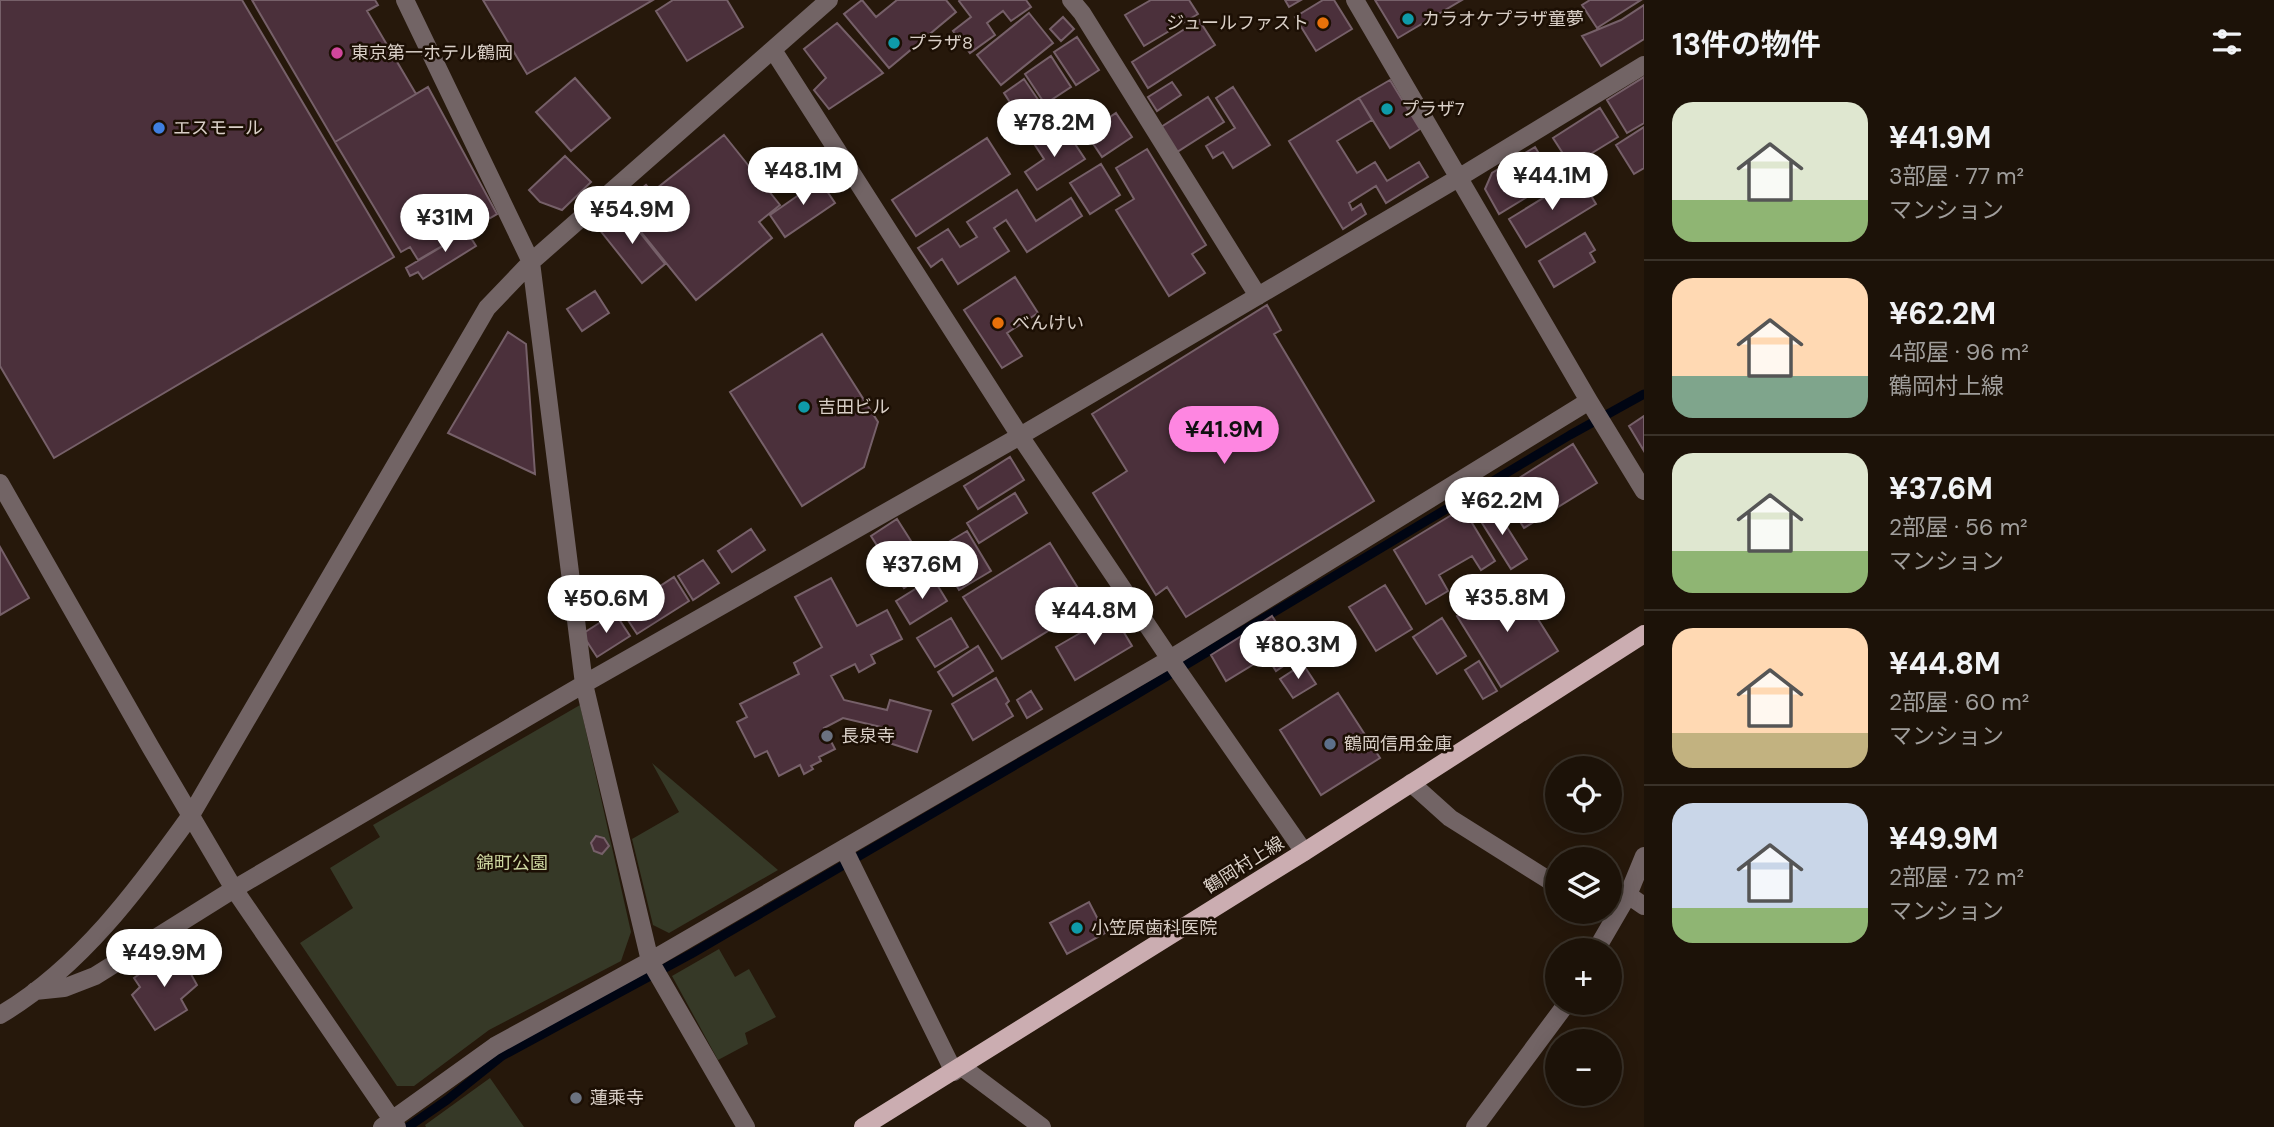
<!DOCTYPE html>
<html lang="ja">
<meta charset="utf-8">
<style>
body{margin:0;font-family:"DM Sans","Noto Sans JP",sans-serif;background:#251b12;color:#f1f3f6;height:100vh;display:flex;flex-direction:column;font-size:26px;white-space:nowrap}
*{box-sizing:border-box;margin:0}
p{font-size:23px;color:#a09e9c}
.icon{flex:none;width:38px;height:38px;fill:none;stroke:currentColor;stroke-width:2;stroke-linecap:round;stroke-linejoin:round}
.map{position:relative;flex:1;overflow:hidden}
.side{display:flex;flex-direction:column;background:#1c1208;width:630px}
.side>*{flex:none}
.tools{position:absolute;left:1545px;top:756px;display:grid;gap:14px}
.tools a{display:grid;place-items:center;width:77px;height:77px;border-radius:50%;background:#1c1208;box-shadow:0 4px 18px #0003,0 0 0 2px #3a3229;font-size:35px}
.price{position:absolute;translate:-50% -60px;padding:0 16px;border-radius:24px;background:#fff;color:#222;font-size:23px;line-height:46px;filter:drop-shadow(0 2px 4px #0008)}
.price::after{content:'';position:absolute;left:50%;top:42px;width:21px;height:16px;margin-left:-10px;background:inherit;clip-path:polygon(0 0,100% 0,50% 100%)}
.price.active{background:#fe86e1;color:#111}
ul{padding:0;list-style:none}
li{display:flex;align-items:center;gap:21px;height:175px;padding:0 28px}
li+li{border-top:2px solid #3a3229}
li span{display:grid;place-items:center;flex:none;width:196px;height:140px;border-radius:21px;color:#555}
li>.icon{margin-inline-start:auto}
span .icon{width:84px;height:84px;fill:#fffc;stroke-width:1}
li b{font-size:30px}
h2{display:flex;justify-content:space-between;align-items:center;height:84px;padding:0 28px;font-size:30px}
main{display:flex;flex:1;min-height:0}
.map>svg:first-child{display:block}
.green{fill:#363927}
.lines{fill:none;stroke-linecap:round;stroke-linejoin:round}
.stream{stroke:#000513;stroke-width:9}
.building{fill:#4b303b;stroke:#766069;stroke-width:2}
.minor{stroke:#726465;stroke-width:18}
.major{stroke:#cbadb1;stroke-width:18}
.culture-dot{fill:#0f9aa8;stroke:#1c0f04;stroke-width:2.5}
.food-dot{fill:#e8710a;stroke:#1c0f04;stroke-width:2.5}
.hotel-dot{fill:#d1479c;stroke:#1c0f04;stroke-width:2.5}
.shop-dot{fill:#3f7fe0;stroke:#1c0f04;stroke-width:2.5}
.worship-dot{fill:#6b7280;stroke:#1c0f04;stroke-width:2.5}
.service-dot{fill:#5c6f8a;stroke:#1c0f04;stroke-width:2.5}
.labels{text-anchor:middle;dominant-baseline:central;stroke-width:5;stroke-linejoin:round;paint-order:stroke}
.poi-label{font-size:18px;fill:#d9cfc7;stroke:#1c0f04;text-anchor:start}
.park-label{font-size:18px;fill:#ced7a1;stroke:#1c0f04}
.street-label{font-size:18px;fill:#d9cfc7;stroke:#1c0f04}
</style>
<main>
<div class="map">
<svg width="1644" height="1127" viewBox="0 0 1644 1127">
<rect width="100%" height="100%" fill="#26180b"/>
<path class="green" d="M580,705L631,932L621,961L489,1030L414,1086H397L300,943L353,908L330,868L380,837L373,825Z
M652,763L778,870L669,933L653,925L632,839L679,812Z
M719,949L735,977L749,969L776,1017L745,1033L748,1044L718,1060L672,976Z
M490,1078L524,1127H426L425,1125Z"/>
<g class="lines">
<path class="stream" d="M408,1127L447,1100L502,1056L691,954L1132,697L1570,435L1644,394"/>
</g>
<path class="building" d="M0,0H242L394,257L54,458L0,366Z
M252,0H375L378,5L367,11L416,94L335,142Z
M483,0H653L527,74Z
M673,0H727L743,27L687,61L656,11Z
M862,0L876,17L897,0H946L956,12L889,68L844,14Z
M960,0H1026L1031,7L1011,21L1003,11L987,23L995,35L970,53L953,31L971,17L959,1Z
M1151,0H1189L1198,14L1144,46L1125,15Z
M1285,0H1301L1289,7Z
M1323,0H1334L1352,29L1316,51L1295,17Z
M1375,0H1462L1398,38Z
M1590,0H1641L1597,28L1582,5Z
M1644,5V39L1601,66L1582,36L1621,20Z
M1029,13L1053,43L1001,85L977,55Z
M1063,17L1074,29L1061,41L1050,29Z
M1199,20L1215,45L1148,88L1132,62Z
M837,23L883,73L829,109L814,90L826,78L804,49Z
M1077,37L1099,70L1076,85L1054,52Z
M1051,56L1071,87L1045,104L1025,74Z
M1644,77V123L1627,133L1607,100Z
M575,78L610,118L571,151L536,112Z
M1024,79L1043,107L1022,121L1004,93Z
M1390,80L1420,129L1390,148L1359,98Z
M1172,82L1181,95L1157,111L1148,97Z
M428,87L497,214L418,260L410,247L401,252L335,142Z
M1233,87L1270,145L1233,168L1223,152L1213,158L1206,146L1235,128L1216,98Z
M1208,97L1224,122L1177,152L1161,127Z
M1359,98L1372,120L1337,141L1357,173L1375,162L1387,181L1419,162L1428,177L1386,203L1376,186L1349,203L1352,210L1361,204L1366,214L1343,229L1289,141Z
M1600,108L1618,137L1571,166L1553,138Z
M1116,113L1132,137L1102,157L1086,133Z
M1644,127V168L1634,174L1616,145Z
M1051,130L1059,142L1069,135L1085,159L1037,190L1025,172L1044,159L1033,142Z
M724,135L780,205L759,222L772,238L696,300L620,206L646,185L652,192Z
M987,138L1010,174L916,236L892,200Z
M1535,147L1555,180L1499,214L1485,189L1492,173Z
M1147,149L1206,245L1192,254L1205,273L1169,296L1116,210L1134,199L1116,168Z
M565,156L591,182L562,210L540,202L529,190Z
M1101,164L1120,195L1090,214L1070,183Z
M806,176L811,183L818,178L835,203L785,237L770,215L803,192L797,182Z
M1579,176L1596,204L1526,247L1509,219Z
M1017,190L1036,221L1071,198L1082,216L1027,252L1006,220L994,228L1009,251L958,284L942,259L931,267L918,248L948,229L960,247L977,237L967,222Z
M622,210L665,264L642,283L599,229Z
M478,225L482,232L471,238L476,246L423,279L418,272L410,276L406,268Z
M1585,233L1595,250L1590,253L1595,262L1554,287L1539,261Z
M1015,277L1038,313L1007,333L1022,356L1002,368L964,310Z
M595,291L609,313L582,331L567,309Z
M1267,305L1281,330L1274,334L1374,501L1186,617L1167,587L1156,595L1093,493L1127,471L1092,414Z
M508,332L526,344L535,474L448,433Z
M822,334L878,422L864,467L802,506L730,392Z
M1644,416V451L1629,426Z
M1573,444L1597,483L1524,528L1500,490Z
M1010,457L1024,480L978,509L964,486Z
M1015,493L1027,513L979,543L967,523Z
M1493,505L1527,559L1511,569L1477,515Z
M1463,508L1495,561L1481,570L1472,556L1439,575L1448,591L1426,604L1394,550Z
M897,519L930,571L904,588L871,536Z
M751,529L765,550L732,572L718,551Z
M967,531L991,571L959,590L935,550Z
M1050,543L1089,606L1002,659L963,597Z
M0,547L29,598L0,615Z
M703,560L719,583L693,600L678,576Z
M674,577L689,601L637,634L622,611Z
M831,578L857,626L887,610L902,639L871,655L875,663L859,672L855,664L831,676L844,700L887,710L890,700L931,711L917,752L877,739L881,727L843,718L824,728L835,749L819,757L821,761L811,766L813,769L804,774L800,765L779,776L767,751L755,757L737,722L747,717L740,704L799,674L794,663L822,647L795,597Z
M933,578L947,601L910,624L896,601Z
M1514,581L1558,651L1501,687L1457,616Z
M1385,585L1412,629L1376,651L1349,607Z
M615,613L630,636L597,657L582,634Z
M1113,614L1132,646L1075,680L1056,647Z
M1272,616L1298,656L1276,671L1250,630Z
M951,618L968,647L935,667L917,638Z
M1442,618L1466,656L1437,674L1413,637Z
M1248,632L1264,658L1226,681L1211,655Z
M978,646L993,671L953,696L938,672Z
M1479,661L1497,691L1483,699L1465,670Z
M1303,664L1316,684L1293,698L1280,679Z
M996,678L1009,701L1006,704L1013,716L973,740L952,704Z
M1031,691L1042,709L1027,718L1017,700Z
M1338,693L1380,758L1321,795L1280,730Z
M596,836L604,838L609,846L602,854L594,851L591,843Z
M1089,902L1105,933L1067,954L1050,923Z
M176,947L197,985L181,999L187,1010L155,1030L132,995L140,987L134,978Z"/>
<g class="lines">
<path class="minor" d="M405,0L531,262L584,684L650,961L746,1127
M1071,0L1082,13L1258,296
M1355,0L1589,401L1644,491
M773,50L1020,436L1170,659L1304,852
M0,483L151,748L234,889L397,1127
M1411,783L1450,818L1558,886
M844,849L954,1072
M1628,895L1644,906
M1596,950L1628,895L1644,856
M35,991L64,988L95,976L234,889L584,684L1020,436L1460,177L1644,65
M0,1015C80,968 138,889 191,815L487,308L531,262L829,0
M962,1067L1042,1127
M382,1127L495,1046L650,961L1170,659L1589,401
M1475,1127L1567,1003"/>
<path class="major" d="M863,1127L1304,852L1644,634"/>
</g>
<g class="culture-dot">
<circle cx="1408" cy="19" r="7"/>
<circle cx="894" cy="43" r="7"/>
<circle cx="1387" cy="109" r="7"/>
<circle cx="804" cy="407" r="7"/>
<circle cx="1077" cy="928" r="7"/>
</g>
<g class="food-dot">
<circle cx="1323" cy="23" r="7"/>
<circle cx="998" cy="323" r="7"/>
</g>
<circle class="hotel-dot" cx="337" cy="53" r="7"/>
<circle class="shop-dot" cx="159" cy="128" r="7"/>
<g class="worship-dot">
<circle cx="827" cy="736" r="7"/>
<circle cx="576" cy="1098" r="7"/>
</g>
<circle class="service-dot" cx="1330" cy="744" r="7"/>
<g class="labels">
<g class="poi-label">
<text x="1422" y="19">カラオケプラザ童夢</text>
<text x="1309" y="23" text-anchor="end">ジュールファスト</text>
<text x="908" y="43">プラザ8</text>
<text x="351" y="53">東京第一ホテル鶴岡</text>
<text x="1401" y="109">プラザ7</text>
<text x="173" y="128">エスモール</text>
<text x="1012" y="323">べんけい</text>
<text x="818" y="407">吉田ビル</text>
<text x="841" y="736">長泉寺</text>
<text x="1344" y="744">鶴岡信用金庫</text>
<text x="1091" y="928">小笠原歯科医院</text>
<text x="590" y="1098">蓮乘寺</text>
</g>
<g class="park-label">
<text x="512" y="863">錦町公園</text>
</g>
<g class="street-label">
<text transform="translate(1244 865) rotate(-32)">鶴岡村上線</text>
</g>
</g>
</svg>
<div class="tools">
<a><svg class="icon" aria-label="locate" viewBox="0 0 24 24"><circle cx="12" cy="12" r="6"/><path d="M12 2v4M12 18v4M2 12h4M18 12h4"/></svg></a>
<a><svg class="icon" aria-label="layers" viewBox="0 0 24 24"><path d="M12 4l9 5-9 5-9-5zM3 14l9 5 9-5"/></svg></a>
<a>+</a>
<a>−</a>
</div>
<b class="price" style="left:1054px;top:159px">¥78.2M</b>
<b class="price" style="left:803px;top:207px">¥48.1M</b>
<b class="price" style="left:1552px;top:212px">¥44.1M</b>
<b class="price" style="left:632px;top:246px">¥54.9M</b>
<b class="price" style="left:445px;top:254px">¥31M</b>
<b class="price active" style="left:1224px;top:466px">¥41.9M</b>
<b class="price" style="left:1502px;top:537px">¥62.2M</b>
<b class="price" style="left:922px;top:601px">¥37.6M</b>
<b class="price" style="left:1507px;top:634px">¥35.8M</b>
<b class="price" style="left:606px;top:635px">¥50.6M</b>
<b class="price" style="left:1094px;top:647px">¥44.8M</b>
<b class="price" style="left:1298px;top:681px">¥80.3M</b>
<b class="price" style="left:164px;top:989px">¥49.9M</b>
</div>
<section class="side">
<h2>13件の物件<svg class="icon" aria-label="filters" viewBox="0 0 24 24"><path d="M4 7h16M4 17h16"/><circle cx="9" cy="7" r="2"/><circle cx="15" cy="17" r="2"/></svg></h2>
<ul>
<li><span style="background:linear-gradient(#dfe7d0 70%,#8fb573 0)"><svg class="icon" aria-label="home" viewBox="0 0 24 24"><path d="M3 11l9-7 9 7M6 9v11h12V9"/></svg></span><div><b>¥41.9M</b><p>3部屋 · 77 m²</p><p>マンション</p></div></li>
<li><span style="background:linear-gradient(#ffd9b3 70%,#7fa58c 0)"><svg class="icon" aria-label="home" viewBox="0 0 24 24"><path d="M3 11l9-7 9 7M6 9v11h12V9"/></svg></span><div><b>¥62.2M</b><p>4部屋 · 96 m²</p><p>鶴岡村上線</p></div></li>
<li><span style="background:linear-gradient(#dfe7d0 70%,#8fb573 0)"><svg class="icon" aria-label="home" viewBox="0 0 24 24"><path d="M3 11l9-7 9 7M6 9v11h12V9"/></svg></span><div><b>¥37.6M</b><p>2部屋 · 56 m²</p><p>マンション</p></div></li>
<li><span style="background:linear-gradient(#ffd9b3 75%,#c2b280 0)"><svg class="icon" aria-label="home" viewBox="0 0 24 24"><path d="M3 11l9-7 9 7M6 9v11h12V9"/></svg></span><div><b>¥44.8M</b><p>2部屋 · 60 m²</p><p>マンション</p></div></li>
<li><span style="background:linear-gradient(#c9d6e8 75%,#8fb573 0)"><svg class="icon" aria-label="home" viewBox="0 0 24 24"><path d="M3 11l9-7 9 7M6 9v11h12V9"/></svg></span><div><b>¥49.9M</b><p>2部屋 · 72 m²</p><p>マンション</p></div></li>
</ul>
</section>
</main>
